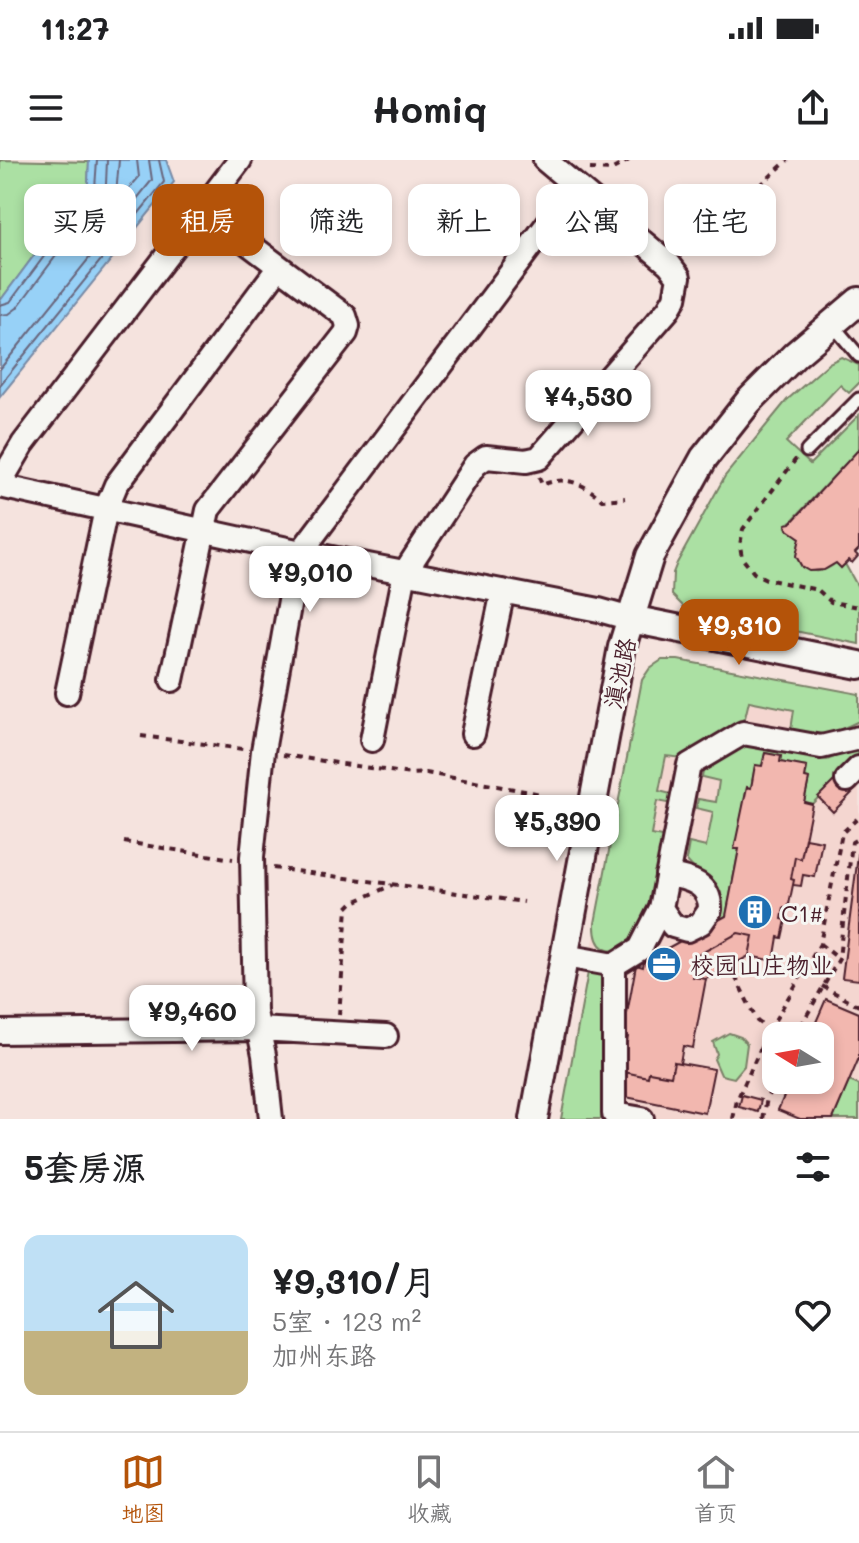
<!DOCTYPE html>
<html lang="zh">
<meta charset="utf-8">
<style>
body{margin:0;font-family:Mali,"LXGW WenKai TC",sans-serif;background:#f2f2f2;color:#202124;height:100vh;display:flex;flex-direction:column;font-size:30px;white-space:nowrap}
*{box-sizing:border-box;margin:0}
p{font-size:26px;color:#757577}
.icon{flex:none;width:44px;height:44px;fill:none;stroke:currentColor;stroke-width:2;stroke-linecap:round;stroke-linejoin:round}
.map{position:relative;height:959px;overflow:hidden}
.sheet{display:flex;flex-direction:column;background:#fff;flex:1}
.sheet>*{flex:none}
.guide{position:absolute;left:24px;top:24px;width:812px;height:72px;display:flex;gap:16px}
.needle{width:52px;rotate:281deg}
.buttons{position:absolute;left:762px;top:862px;display:grid;gap:16px}
.buttons a{display:grid;place-items:center;width:72px;height:72px;border-radius:16px;background:#fff;box-shadow:0 4px 12px #0003;font-size:40px}
.price{position:absolute;translate:-50% -68px;padding:0 18px;border-radius:16px;background:#fff;color:#222;font-size:26px;line-height:52px;filter:drop-shadow(0 2px 4px #0008)}
.price::after{content:'';position:absolute;left:50%;top:48px;width:24px;height:18px;margin-left:-12px;background:inherit;clip-path:polygon(0 0,100% 0,50% 100%)}
.price.selected{background:#b45309;color:#fff}
ul{padding:0;list-style:none}
li{display:flex;align-items:center;gap:24px;height:200px;padding:0 24px}
li span{display:grid;place-items:center;flex:none;width:224px;height:160px;border-radius:16px;color:#555}
li>.icon{margin-inline-start:auto}
span .icon{width:96px;height:96px;fill:#fffc;stroke-width:1}
li b{font-size:34px}
h2{display:flex;justify-content:space-between;align-items:center;height:96px;padding:0 24px;font-size:34px}
.tag{padding:0 28px;border-radius:16px;background:#fff;box-shadow:0 4px 12px #0003;font-size:28px;line-height:72px}
.tag.selected{background:#b45309;color:#fff}
.status{display:flex;justify-content:space-between;align-items:center;height:56px;padding:0 40px;background:#fff;direction:ltr}
.status svg{height:22px;fill:currentColor}
header{display:flex;justify-content:space-between;align-items:center;height:104px;padding:0 24px;background:#fff;font-size:36px;font-weight:800}
.tab-bar{display:flex;justify-content:space-around;align-items:center;height:112px;border-top:2px solid #e0e0e0;background:#fff;font-size:22px;color:#757577}
.tab-bar a{display:grid;justify-items:center;gap:4px}
.tab-bar .selected{color:#b45309}
.map>svg:first-child{display:block}
.built{fill:#f4d6d0;fill-rule:evenodd}
.green{fill:#abe0a3;stroke:#7a8067;stroke-width:2}
.water{fill:#97d1f7;stroke:#788aa5;stroke-width:2}
.lines{fill:none;stroke-linecap:round;stroke-linejoin:round}
.shore{stroke:#69667d;stroke-width:2}
.building{fill:#f2b7af;stroke:#4a1f2b;stroke-width:2}
.service-casing{stroke:#4a1f2b;stroke-width:17}
.minor-casing{stroke:#4a1f2b;stroke-width:28}
.tertiary-casing{stroke:#4a1f2b;stroke-width:32}
.path{stroke:#4a1f2b;stroke-width:4;stroke-dasharray:6 6;stroke-linecap:butt}
.service{stroke:#f6f6f2;stroke-width:11}
.minor{stroke:#f6f6f2;stroke-width:22}
.tertiary{stroke:#f6f6f2;stroke-width:26}
.labels{text-anchor:middle;dominant-baseline:central;stroke-width:6;stroke-linejoin:round;paint-order:stroke}
.street-label{font-size:24px;fill:#4a1f2b;stroke:#f6f6f2}
.poi-label{font-size:24px;fill:#4a1f2b;stroke:#f6f6f2;text-anchor:start}
</style>
<div class="status"><b>11:27</b><svg viewBox="0 0 49 12"><path d="M0 12V9h3v3zM5 12V6h3v6zM10 12V3h3v9zM15 12V0h3v12zM26 1h20v11H26zM47 4h2v5h-2z"/></svg></div>
<header><svg class="icon" aria-label="menu" viewBox="0 0 24 24"><path d="M4 6h16M4 12h16M4 18h16"/></svg>Homiq<svg class="icon" aria-label="share" viewBox="0 0 24 24"><path d="M12 15V3M7 8l5-5 5 5M5 13v7h14v-7"/></svg></header>
<div class="map">
<svg width="859" height="959" viewBox="0 0 859 959">
<rect width="100%" height="100%" fill="#f5e3de"/>
<filter id="ink" filterUnits="userSpaceOnUse"><feTurbulence type="fractalNoise" baseFrequency=".0125" numOctaves="2"/><feDisplacementMap in="SourceGraphic" scale="16" xChannelSelector="R" yChannelSelector="G"/><feConvolveMatrix kernelMatrix="1 2 1 2 8 2 1 2 1" color-interpolation-filters="sRGB"/></filter>
<g filter="url(#ink)">
<path class="built" d="M662,500H678L859,534V959H561L640,527L645,513ZM776,876H820V920H776Z"/>
<path class="green" d="M0,0L89,2L88,23L0,141Z
M841,197L859,205V223L849,233L840,225L786,282L810,304L859,255V289L786,367L800,378L796,396L802,407C814,414 825,412 836,403L841,408L845,404L859,429V484L686,449L672,435L673,413L677,403L725,316L787,240L829,203Z
M662,500H678L859,534V561C829,576 823,576 791,570L794,550L749,541L745,558L683,598L666,596L659,631L675,635L673,644L657,641L651,675L667,678L656,735L631,786C608,797 594,789 595,763L642,520L650,508Z
M748,583L827,600L852,590L858,591L859,597L812,644L804,642L809,619L805,618L807,607L780,602L781,596L765,593L762,606H755L751,628H747L735,688L739,689L726,756L716,761L713,756L711,727L686,700L689,683L706,687L713,652L696,648L698,639L716,642L719,621L702,617L703,612Z
M591,810L607,815L609,959H561L588,812Z
M729,873L741,877L747,884L744,906L734,918L721,915L714,899L717,894L713,882Z
M849,921L859,925V959H833Z"/>
<path class="water" d="M89,0H166L174,22L0,237V141L88,23Z"/>
<g class="lines">
<path class="shore" d="M119,0L116,35L120,39L139,17L137,0
M0,145L10,142L95,28L97,0
M0,155L9,154L17,148L103,33L106,24L107,0
M0,209L152,20L149,0
M0,225L164,22L159,0"/>
</g>
<path class="building" d="M859,289V389L855,393L858,396L852,403L849,400L841,408L836,403L824,410L809,411L802,407L796,396L800,378L787,369L786,364L791,363Z
M765,593L781,596L780,602L807,607L805,618L809,619L804,642L812,644L801,699L795,697L791,719L794,720L788,749L784,748L782,759L786,760L782,778L778,777L774,801L749,796L753,776L738,773L698,795L693,817L706,819L693,888L683,886L680,903L674,902L671,916L649,912L648,917L624,912L626,903L623,902L628,877L623,876L636,805L643,807L644,801L726,756L739,689H734L747,627L751,628L755,605L762,606Z
M841,614L856,629L833,652L818,637Z
M805,678L822,681L815,717L803,715L801,726L793,725L794,720L791,719L795,697L801,699Z
M859,688V820L842,818Z
M738,773L753,776L749,796L706,819L693,817L698,795Z
M826,839L859,853V898L833,959H800L778,950L791,920H820V876H810Z
M623,902L626,903L624,912L648,917L649,912L671,916L674,902L714,909L705,953L616,935Z
M742,935L761,940L758,952L739,947Z"/>
<g class="lines">
<g class="service-casing">
<path id="service" d="M832,164L859,196
M807,291L859,239"/>
</g>
<g class="minor-casing">
<path id="minor" d="M0,323L23,284L240,0
M0,326L301,392L599,450L631,459
M172,520L208,350L346,173L348,166L345,156L202,49
M67,533L106,349L116,325L279,107
M473,574L503,431
M372,580L405,412L475,305L486,297L526,301L539,298L668,150L675,138L679,117L669,104L545,0
M847,620L859,608
M661,748L673,766L687,770L701,763L710,750C711,724 690,718 667,715
M565,796L614,805L640,789L661,748L689,605L743,573L821,587L859,578
M614,805V954L642,959
M0,872L258,869L386,876
M271,959L264,895L255,852L252,697L263,591L298,396L576,26"/>
</g>
<g class="tertiary-casing">
<path id="tertiary" d="M631,459L859,505
M534,959L622,487L650,396L704,298L749,241L795,195L859,141"/>
</g>
<path class="path" d="M590,9L611,10L629,0
M697,92L734,56L731,52L788,0
M796,299L743,369L740,385L742,398L754,413L766,419L818,430L831,442L859,447
M539,317L542,325C565,315 584,323 602,340L625,338
M141,576L243,589
M283,595L410,614L426,613L541,634
M124,682L233,699
M273,708L524,742
M820,784L839,799
M730,806L757,861L776,876
M822,826L859,846
M339,855L347,748L352,743L392,725
M795,876L839,799L852,682L859,678
M733,959L737,940L768,872L820,784L842,673L859,657
M763,959L767,938L776,918"/>
<use href="#service" class="service"/>
<use href="#minor" class="minor"/>
<use href="#tertiary" class="tertiary"/>
</g>
</g>
<defs>
<g id="building-disc" transform="scale(1.8)"><circle r="9.5" fill="#1f6fb2" stroke="#f6f6f2"/><path d="M-4-6H4V6H1V3H-1V6H-4ZM-2.5-4.3h1.7v1.8h-1.7ZM.8-4.3h1.7v1.8H.8ZM-2.5-1h1.7V.8h-1.7ZM.8-1h1.7V.8H.8Z" fill="#fff"/></g>
<g id="office-disc" transform="scale(1.8)"><circle r="9.5" fill="#1f6fb2" stroke="#f6f6f2"/><path d="M-6-3h4V-5.5h4V-3h4V5H-6ZM-1-4.5V-3h2v-1.5ZM-6 0V1H6V0Z" fill="#fff"/></g>
</defs>
<g fill-rule="evenodd">
<use href="#building-disc" x="755" y="752"/>
<use href="#office-disc" x="664" y="804"/>
</g>
<g class="labels">
<g class="street-label">
<text transform="translate(619 513) rotate(-78)">滇池路</text>
</g>
<g class="poi-label">
<text x="781" y="752">C1#</text>
<text x="690" y="804">校园山庄物业</text>
</g>
</g>
</svg>
<div class="buttons">
<a><svg class="needle" viewBox="-14 -14 28 28"><path d="M0-13l5 13h-10z" fill="#e53935"/><path d="M0 13l5-13h-10z" fill="#757577"/></svg></a>
</div>
<b class="price" style="left:588px;top:278px">¥4,530</b>
<b class="price" style="left:310px;top:454px">¥9,010</b>
<b class="price selected" style="left:739px;top:507px">¥9,310</b>
<b class="price" style="left:557px;top:703px">¥5,390</b>
<b class="price" style="left:192px;top:893px">¥9,460</b>
<div class="guide">
<a class="tag">买房</a>
<a class="tag selected">租房</a>
<a class="tag">筛选</a>
<a class="tag">新上</a>
<a class="tag">公寓</a>
<a class="tag">住宅</a>
</div>
</div>
<section class="sheet">
<h2>5套房源<svg class="icon" aria-label="filters" viewBox="0 0 24 24"><path d="M4 7h16M4 17h16"/><circle cx="9" cy="7" r="2"/><circle cx="15" cy="17" r="2"/></svg></h2>
<ul>
<li><span style="background:linear-gradient(#bfe0f5 60%,#c2b280 0)"><svg class="icon" aria-label="home" viewBox="0 0 24 24"><path d="M3 11l9-7 9 7M6 9v11h12V9"/></svg></span><div><b>¥9,310/月</b><p>5室 · 123 m²</p><p>加州东路</p></div><svg class="icon" aria-label="heart" viewBox="0 0 24 24"><path d="M12 20l-8-8c-3-5 5-10 8-4 3-6 11-1 8 4z"/></svg></li>
</ul>
</section>
<nav class="tab-bar">
<a class="selected"><svg class="icon" aria-label="map" viewBox="0 0 24 24"><path d="M3 6l6-2 6 2 6-2v14l-6 2-6-2-6 2zM9 4v14M15 6v14"/></svg>地图</a>
<a><svg class="icon" aria-label="saved" viewBox="0 0 24 24"><path d="M7 4h10v16l-5-4-5 4z"/></svg>收藏</a>
<a><svg class="icon" aria-label="home" viewBox="0 0 24 24"><path d="M3 11l9-7 9 7M6 9v11h12V9"/></svg>首页</a>
</nav>
